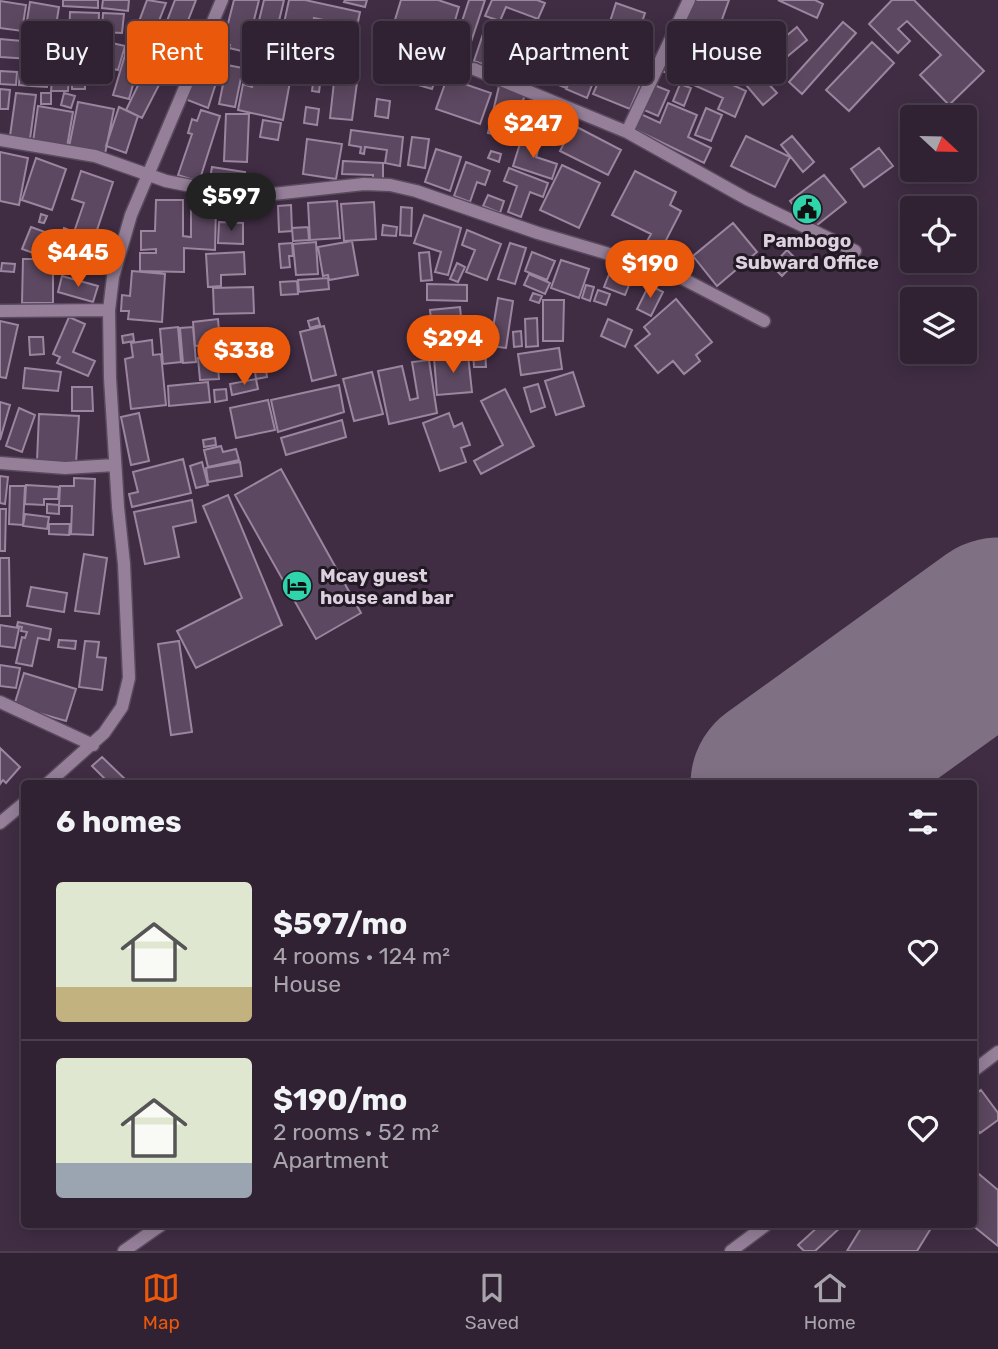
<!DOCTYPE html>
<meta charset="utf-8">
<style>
body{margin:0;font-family:Rubik,sans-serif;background:#3c2f3f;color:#f1f3f6;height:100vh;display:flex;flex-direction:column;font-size:26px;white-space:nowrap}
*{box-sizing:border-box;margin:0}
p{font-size:23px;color:#a8a4ac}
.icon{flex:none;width:38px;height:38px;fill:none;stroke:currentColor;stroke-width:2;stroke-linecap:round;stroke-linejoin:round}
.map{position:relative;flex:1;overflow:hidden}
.sheet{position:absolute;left:21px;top:780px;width:956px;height:448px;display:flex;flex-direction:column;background:#302233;border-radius:7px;box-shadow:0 4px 18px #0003,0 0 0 2px #4b3f4e}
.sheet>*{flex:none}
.banner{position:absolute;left:21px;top:21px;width:957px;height:63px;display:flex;gap:14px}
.needle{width:46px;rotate:112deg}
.controls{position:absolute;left:900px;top:105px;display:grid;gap:14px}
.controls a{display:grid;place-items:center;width:77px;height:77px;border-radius:7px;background:#302233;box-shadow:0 4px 18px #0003,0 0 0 2px #4b3f4e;font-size:35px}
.price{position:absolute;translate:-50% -60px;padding:0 16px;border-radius:24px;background:#ea580c;color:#fff;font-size:23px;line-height:46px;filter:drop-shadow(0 2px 4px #0008)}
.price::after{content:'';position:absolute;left:50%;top:42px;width:21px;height:16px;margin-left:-10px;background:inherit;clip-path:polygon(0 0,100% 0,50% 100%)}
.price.selected{background:#222;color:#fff}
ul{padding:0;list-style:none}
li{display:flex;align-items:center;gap:21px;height:175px;padding:0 35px}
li+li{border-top:2px solid #4b3f4e}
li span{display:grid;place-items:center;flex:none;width:196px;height:140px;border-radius:7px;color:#555}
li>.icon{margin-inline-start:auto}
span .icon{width:84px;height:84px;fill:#fffc;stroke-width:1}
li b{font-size:30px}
h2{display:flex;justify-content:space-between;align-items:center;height:84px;padding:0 35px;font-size:30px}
.pill{padding:0 24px;border-radius:7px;background:#302233;box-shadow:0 4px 18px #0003,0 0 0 2px #4b3f4e;font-size:24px;line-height:63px}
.pill.selected{background:#ea580c;color:#fff}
.tabs{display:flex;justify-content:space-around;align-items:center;height:98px;border-top:2px solid #4b3f4e;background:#302233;font-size:19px;color:#a8a4ac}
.tabs a{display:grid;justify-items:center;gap:4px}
.tabs .selected{color:#ea580c}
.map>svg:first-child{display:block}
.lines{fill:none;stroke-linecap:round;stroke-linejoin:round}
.runway{stroke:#807084;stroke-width:177}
.building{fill:#5c4860;stroke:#9b859f;stroke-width:2;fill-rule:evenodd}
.minor-casing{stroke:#594a5d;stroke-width:15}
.minor{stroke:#957f99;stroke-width:12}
.labels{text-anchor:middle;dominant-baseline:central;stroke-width:6;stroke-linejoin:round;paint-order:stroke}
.poi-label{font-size:19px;font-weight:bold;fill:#ddd1e0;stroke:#221924}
</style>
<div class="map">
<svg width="998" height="1251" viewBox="0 0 998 1251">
<rect width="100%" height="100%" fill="#402d44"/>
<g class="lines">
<path class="runway" d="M779,784L998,626"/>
</g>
<path class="building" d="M63,0H98V8L63,6Z
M103,0H129L128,11L102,8Z
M147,0L166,3L151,41L134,35Z
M175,0H196L175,54L157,47Z
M234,0H259L246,52L229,48L230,45L223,43Z
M264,0H284L272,50L253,45Z
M289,0H305L360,12L348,70L277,55ZM314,18L333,22L327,48L309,43Z
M345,0H367L365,7L344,2Z
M401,0H438L459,7L449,41L394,23Z
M469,0H485L461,72L447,67Z
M492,0H537L545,3L538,19L506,7L500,21L485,16Z
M694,0H729L716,36L685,25Z
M778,0H815L823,4L817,18Z
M892,0H914L984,71L949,105L920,75L941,55L907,21L898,29L910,41L898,53L869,24Z
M0,1L26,5L22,31L0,28Z
M30,2L59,7L53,44L24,39Z
M616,3L645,13L634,46L605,37Z
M70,12L99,13L98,42L69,41Z
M103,13L124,14L122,33L102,32Z
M843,22L856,33L802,94L789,82Z
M394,23L450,48L444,61L388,36Z
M797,27L807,40L764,76L754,63Z
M485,28L533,45L522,78L474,61Z
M556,29L612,50L613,48L649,64L630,109L593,94L606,64L550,43Z
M673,31L750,63L745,74L753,67L777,93L763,105L741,79L667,48Z
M0,39L33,42L31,59L0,57Z
M55,42L70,44L68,58L53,57Z
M208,42L228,49L217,80L222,82L221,85L216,83L208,108L185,99L199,61L205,63L207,57L203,56Z
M872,42L894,63L849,111L826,90Z
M82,43L107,44V58L81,57Z
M112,43L125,46L118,70L105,67Z
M127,44L145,50L142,58L125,53Z
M560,44L581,53L566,88L546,80Z
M34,46H48L47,87L32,86Z
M415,54L438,60L434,74L411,67Z
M125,55L140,60L129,99L113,95Z
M156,55L175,64L166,82L147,73Z
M667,55L746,91L735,117L718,109L723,98L660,70Z
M259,57L293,65L283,120L238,110L243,84L252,87Z
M72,59H85V89H72Z
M52,63L70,64L69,76H52Z
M227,65L243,68L235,107L219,104Z
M402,67L436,77L432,89L398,79Z
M20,70H32L31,86L19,85Z
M0,71L17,72L16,85L0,84Z
M144,73L161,81L142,118L126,110Z
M335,73L358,75L352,120L330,118Z
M314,75L321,76L319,92L312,91Z
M572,77L592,85L587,98L566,89Z
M52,78L69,79L68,91H51Z
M447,78L491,93L480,124L436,109Z
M680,84L691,88L684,106L673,101Z
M654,85L669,91L658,116L644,110Z
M499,86L525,93L514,139L488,133Z
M0,89L10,90L8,109H0Z
M16,93L36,95L30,139L10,136Z
M41,93H51V104H41Z
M64,93L75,96L71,108L61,105Z
M377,99L390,101L388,118L375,116Z
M78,102L114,109L105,154L69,147Z
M527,102L565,112L559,137L520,127Z
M668,103L697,115L688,137L711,148L704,163L634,129L641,114L660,123Z
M38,106L73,112L67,147L33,142Z
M119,107L138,116L126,153L106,146Z
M306,107L319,109L317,125L304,123Z
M706,108L722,115L711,141L695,135Z
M201,110L220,116L199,182L178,175L192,134L188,133L192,119L197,121Z
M226,114H249L247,162L224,161Z
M263,120L281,123L278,140L260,137Z
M573,125L621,150L608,175L560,151Z
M351,130L403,137L400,166L385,163L387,150L365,147L364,154L360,153L361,147L349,145Z
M746,136L790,157L775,187L731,166Z
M792,136L814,162L803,172L781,145Z
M412,137L429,139L425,168L408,165Z
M522,137L540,143L536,157L557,164L552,179L513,166Z
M307,139L342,144L336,179L303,174Z
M879,148L893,166L864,187L851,169Z
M436,149L461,157L450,191L425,182Z
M491,151L501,154L499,162L488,158Z
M0,152L28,158L19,205L0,201Z
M36,158L66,169L52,210L22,200Z
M343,161L383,163V180H373V175L342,174Z
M466,162L490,171L485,185L477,182L470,202L454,196Z
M562,165L600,183L579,228L540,210Z
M212,167L245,172L242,189L209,184Z
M509,168L548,183L543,197L530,192L521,217L508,212L517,186L504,181Z
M81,171L113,182L88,257L58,247L64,228L74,232L84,203L72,199Z
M635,171L676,192L670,205L681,211L660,252L645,245L651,234L612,215Z
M824,175L846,202L812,229L790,201Z
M488,195L504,201L500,213L483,206Z
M156,200H183V236L191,237V207H216L215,250L184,248V272L140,271V253H156V249L141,250V231H155Z
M337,201L340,238L310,240L308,203Z
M374,202L376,239L344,241L341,204Z
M291,205L292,231L279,232L278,206Z
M401,207L412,208L411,236L400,235Z
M41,214L47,216L44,223L39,222Z
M424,215L461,228L448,275L435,272L441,252L414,243Z
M219,222L243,223V244L218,243Z
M733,223L757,252L717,286L693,256Z
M383,225L397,227L396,236L382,235Z
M31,227L45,232L36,254L22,249Z
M308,227L309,240L293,241L292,228Z
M467,230L501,244L487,280L466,272L475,250L462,245Z
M46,239L59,243L56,253L43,250Z
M352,241L358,275L329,280L328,275L323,276L318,247Z
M316,242L318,274L296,275L293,244Z
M292,243L293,256H289L290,267L281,268L279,244Z
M510,243L526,248L515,284L498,279Z
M787,250L797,260L782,276L772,266Z
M244,252L245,274L221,275V286L208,287L206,254Z
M429,252L432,280L421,281L419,253Z
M532,252L555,261L547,280L525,271Z
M61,253L82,257L80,263L60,259Z
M23,259H53V303H22Z
M561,260L589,269L579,298L551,288Z
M2,263L15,264L14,272L1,271Z
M457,263L465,267L458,282L450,279Z
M132,271L165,274L162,322L128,319L129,311H121L122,295L130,296Z
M610,272L631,280L625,295L604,287Z
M529,274L550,283L545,294L524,285Z
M62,276L98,286L93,302L58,292Z
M328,278L329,289L299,292L298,280Z
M297,281L298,294L281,295L280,282Z
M427,284L467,285V301L427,300Z
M586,285L594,287L590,301L582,298Z
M649,285L663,292L651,316L637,309Z
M253,287L254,313L214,314L213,288Z
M598,290L610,294L606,305L594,301Z
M533,293L542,296L539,303L530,300Z
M498,298L513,301L506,348L490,346Z
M676,299L712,342L696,355L700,361L684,374L673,361L658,373L635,346L650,334L644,327Z
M543,300H564L563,341H543Z
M460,307L464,347L434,350L430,310Z
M69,317L85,324L73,352L95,361L88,376L57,363L60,357L53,354Z
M318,318L320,325L310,328L308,321Z
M537,318L538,346L526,347L525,319Z
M218,319L219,331L206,333L207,345L195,346L193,322Z
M608,319L632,330L625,347L601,336Z
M0,321L18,325L6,378L0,377Z
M324,326L336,375L312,381L300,332Z
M178,327L181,362L163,364L160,329Z
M193,327L196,362L183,363L180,328Z
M521,331L522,346L514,347L513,332Z
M133,334L134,341L123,343L122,336Z
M473,336L487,337L486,346L472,344Z
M29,337H43L44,354L30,355Z
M152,340L153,355L161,354L166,405L131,409L125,359L133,357L131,343Z
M559,348L562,369L521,375L518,354Z
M485,349L486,367H474L473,350Z
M468,355L472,392L437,395L434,358Z
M217,356L219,379L200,380L198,358Z
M429,360L437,413L389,424L378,371L402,366L410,400L418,398L412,362Z
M25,368L61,372L58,391L23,388Z
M266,370L267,377L256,379L255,372Z
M372,372L383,414L354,421L343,379Z
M573,372L584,406L556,415L545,381Z
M256,379L258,389L232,395L230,384Z
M208,382L210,402L169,406L168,386Z
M538,384L545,407L531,412L524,388Z
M339,385L344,412L278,432L271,400Z
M72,387H92L93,411H72Z
M226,389L227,400L215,402L214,390Z
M505,389L534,446L481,474L474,461L503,445L481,401Z
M268,400L275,430L236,438L230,408Z
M0,402L10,405L0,440Z
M19,408L35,415L22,452L6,446Z
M139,413L149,461L131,465L121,417Z
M449,413L454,427L462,423L470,445L461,448L466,462L440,471L423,423Z
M39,414L79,416L76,463L37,461Z
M342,420L346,437L286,455L281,438Z
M215,438L216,445L204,447L203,440Z
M221,446L223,452L236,449L239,460L208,467L204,450Z
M183,459L191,493L132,507L129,494L138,492L133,472Z
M202,462L208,485L196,488L190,466Z
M240,462L242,476L208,482L206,468Z
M281,469L361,613L316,639L235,495Z
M0,476L8,477L5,504L0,503Z
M74,478L95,479L93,535L71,534L72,506H59L60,486H74Z
M26,485L59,487L58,499H44V505L25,504Z
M10,486H25L23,525L9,524Z
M228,495L282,625L196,668L177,631L242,598L203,506Z
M192,500L196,522L173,527L179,557L145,564L134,512Z
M47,504L59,505V514L47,513Z
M0,509H6L5,551H0Z
M25,514L49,517L47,529L23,526Z
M49,524H70L69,535L49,534Z
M84,554L107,558L99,614L75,611Z
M0,558H9L10,616H0Z
M31,587L67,593L64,612L27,606Z
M18,622L51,629L49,640L38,638L32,666L16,663L22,637L25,638L27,632L21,631L22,627L17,626Z
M0,625L19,628L15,648L0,646Z
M59,640L76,641L75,649L58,647Z
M85,641L99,642L97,657L106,658L102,690L79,687Z
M179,641L192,732L171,735L158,644Z
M0,665L20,668L16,688L0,686Z
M24,673L76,689L66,721L14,706Z
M0,748L20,767L6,783L3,780L0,784Z
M102,757L127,781L124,784H110L92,766Z
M981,1090L998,1113V1120L980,1133L973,1124V1096Z
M973,1169L998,1190V1246L972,1225Z
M820,1225H843L815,1251H804L798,1245Z
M863,1225H933L917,1251H847Z"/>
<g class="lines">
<g class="minor-casing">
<path id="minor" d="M474,69L627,132L747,199L855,251
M627,132L689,0
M0,140L95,156L166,181L246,197L364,184L390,185L416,191L538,233L670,272L764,321
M0,311L109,310
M0,463L65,468L115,465
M0,702L93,745
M47,784L104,733L122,707L129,678L124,564L118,507L110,378L109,310L113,277L131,215L222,0
M0,823L24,803
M973,1071L998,1052
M124,1251L161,1225
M731,1251L766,1225"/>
</g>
<use href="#minor" class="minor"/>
</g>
<defs>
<g id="civic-disc" transform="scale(1.575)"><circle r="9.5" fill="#2fd4aa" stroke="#221924"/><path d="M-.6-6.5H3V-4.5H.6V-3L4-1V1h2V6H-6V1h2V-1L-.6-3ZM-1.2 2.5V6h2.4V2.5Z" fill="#111"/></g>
<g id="hotel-disc" transform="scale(1.575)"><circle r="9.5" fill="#2fd4aa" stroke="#221924"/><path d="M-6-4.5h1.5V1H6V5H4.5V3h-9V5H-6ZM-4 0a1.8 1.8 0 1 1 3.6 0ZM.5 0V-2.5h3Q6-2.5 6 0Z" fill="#111"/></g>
</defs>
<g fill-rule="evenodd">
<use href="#civic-disc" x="807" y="209"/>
<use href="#hotel-disc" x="297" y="586"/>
</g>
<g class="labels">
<g class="poi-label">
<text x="807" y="240">Pambogo<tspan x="807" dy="22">Subward Office</tspan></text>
<text x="320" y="575" text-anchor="start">Mcay guest<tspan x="320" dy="22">house and bar</tspan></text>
</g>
</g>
</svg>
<div class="controls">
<a><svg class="needle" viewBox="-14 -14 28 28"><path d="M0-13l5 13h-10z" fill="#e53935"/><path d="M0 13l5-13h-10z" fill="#a8a4ac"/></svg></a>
<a><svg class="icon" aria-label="locate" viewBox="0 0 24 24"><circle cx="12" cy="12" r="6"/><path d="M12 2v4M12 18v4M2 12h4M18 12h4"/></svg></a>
<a><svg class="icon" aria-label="layers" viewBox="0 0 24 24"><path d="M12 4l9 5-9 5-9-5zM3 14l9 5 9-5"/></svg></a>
</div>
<b class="price" style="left:533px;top:160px">$247</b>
<b class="price selected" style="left:231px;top:233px">$597</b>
<b class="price" style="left:78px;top:289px">$445</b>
<b class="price" style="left:650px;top:300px">$190</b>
<b class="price" style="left:453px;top:375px">$294</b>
<b class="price" style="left:244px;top:387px">$338</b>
<div class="banner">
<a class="pill">Buy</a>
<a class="pill selected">Rent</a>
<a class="pill">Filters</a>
<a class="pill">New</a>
<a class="pill">Apartment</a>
<a class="pill">House</a>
</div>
<section class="sheet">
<h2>6 homes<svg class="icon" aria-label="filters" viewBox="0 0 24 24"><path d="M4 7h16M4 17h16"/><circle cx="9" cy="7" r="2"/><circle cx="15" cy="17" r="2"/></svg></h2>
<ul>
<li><span style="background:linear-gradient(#dfe7d0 75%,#c2b280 0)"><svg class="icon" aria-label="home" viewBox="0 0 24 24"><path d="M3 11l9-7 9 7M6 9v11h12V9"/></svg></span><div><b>$597/mo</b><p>4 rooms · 124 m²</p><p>House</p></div><svg class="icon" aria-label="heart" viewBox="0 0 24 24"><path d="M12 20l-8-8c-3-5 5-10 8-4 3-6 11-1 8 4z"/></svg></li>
<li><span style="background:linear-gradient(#dfe7d0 75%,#9aa5b1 0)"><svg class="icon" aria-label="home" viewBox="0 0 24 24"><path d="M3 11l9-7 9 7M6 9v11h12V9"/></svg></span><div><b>$190/mo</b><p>2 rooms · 52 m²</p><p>Apartment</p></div><svg class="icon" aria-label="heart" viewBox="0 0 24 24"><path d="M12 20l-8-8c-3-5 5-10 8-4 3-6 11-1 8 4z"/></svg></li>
</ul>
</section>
</div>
<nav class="tabs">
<a class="selected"><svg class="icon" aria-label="map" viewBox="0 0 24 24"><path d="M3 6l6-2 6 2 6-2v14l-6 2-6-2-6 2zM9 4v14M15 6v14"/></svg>Map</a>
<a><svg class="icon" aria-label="saved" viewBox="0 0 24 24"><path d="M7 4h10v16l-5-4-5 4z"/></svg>Saved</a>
<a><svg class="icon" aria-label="home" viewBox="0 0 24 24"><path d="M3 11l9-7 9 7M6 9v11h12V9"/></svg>Home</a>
</nav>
